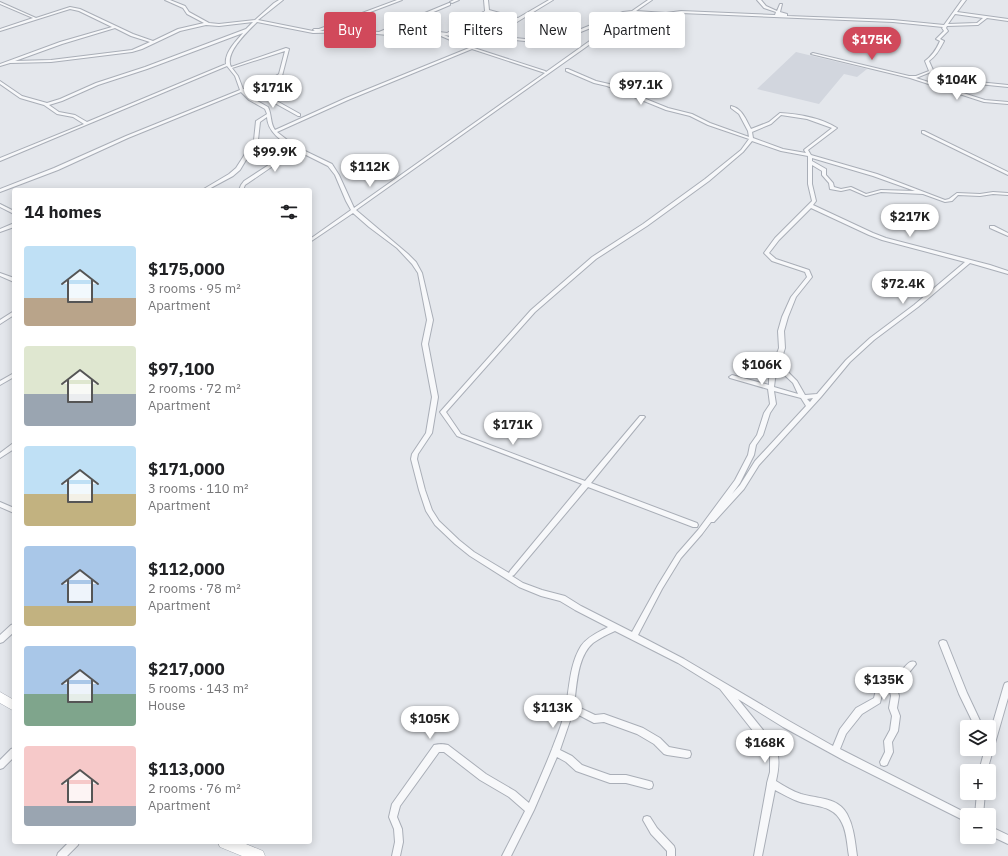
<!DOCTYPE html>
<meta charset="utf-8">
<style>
body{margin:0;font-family:"IBM Plex Sans",sans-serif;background:#f6f6f6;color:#202124;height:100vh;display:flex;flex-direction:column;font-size:15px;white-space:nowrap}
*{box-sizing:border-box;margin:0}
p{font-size:13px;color:#757577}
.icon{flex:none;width:22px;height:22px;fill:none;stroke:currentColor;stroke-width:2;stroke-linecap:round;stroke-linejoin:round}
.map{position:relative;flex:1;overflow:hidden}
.drawer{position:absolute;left:12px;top:188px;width:300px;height:656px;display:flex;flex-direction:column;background:#fff;border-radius:4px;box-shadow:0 2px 10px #0003}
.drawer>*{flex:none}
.hud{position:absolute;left:324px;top:12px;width:380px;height:36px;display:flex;gap:8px}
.buttons{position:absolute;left:960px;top:720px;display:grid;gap:8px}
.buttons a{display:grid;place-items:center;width:36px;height:36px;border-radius:4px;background:#fff;box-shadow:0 2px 10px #0003;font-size:20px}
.price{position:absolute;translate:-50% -34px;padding:0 9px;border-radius:14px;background:#fff;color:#222;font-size:13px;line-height:26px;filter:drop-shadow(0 1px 2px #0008)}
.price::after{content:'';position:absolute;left:50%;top:24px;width:12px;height:9px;margin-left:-6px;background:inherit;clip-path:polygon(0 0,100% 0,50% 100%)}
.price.current{background:#d1495b;color:#fff}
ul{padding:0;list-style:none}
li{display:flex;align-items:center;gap:12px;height:100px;padding:0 12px}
li span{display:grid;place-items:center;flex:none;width:112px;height:80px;border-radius:4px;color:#555}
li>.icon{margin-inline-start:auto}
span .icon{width:48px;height:48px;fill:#fffc;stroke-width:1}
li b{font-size:17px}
h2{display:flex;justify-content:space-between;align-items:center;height:48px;padding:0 12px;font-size:17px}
.tag{padding:0 14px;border-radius:4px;background:#fff;box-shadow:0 2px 10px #0003;font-size:14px;line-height:36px}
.tag.current{background:#d1495b;color:#fff}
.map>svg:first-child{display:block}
.built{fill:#d2d6de}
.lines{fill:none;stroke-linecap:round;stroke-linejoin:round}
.street-casing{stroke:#a9aeb7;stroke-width:2}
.secondary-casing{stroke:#a9aeb7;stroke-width:1}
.street{fill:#f7f8fa;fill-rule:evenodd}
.secondary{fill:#fff;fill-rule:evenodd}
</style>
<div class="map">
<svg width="1008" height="856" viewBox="0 0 1008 856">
<rect width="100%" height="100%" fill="#e4e7ec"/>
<path class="built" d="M796,52L867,69L857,77L844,74L819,104L757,89Z"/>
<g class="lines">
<g class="street-casing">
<path id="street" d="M165,0H170L185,6L189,12L209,23L219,24L255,20L274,3L279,0H283L258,20L313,31H315L313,30L314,29H319L397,0H402L320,31L355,30L379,32L449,3H450V5L384,33L423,30L447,33L485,11L484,0H488L489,10L518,18L549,0H553L489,39L515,38L545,41L564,36L623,12L632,11L648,0H652L636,11L666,13L681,11L775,15L776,12L764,8L757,0H761L766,6L777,11L780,4H782L780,12L787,14V16L893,20L944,25L962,0H966L957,12L1008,19V21L987,18L978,25L947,26L946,28L948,31L940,39L944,41C940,49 936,56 929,61L933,70L978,82L1008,85V87L978,84L931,72L916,78L985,100L1008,102V104L984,102L910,78L811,54L813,53L909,76H916L929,71L925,61C932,56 936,50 940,41L936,39L944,31L942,28L943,27L893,22L681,13L666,15L634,13L356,210L408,254L416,262L422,273L433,320L428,344L438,397L432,433L418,454L417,459L425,490L432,510L439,521L459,540L474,552L509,573L510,571L582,484L457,436L440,412L531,310L592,257L643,224L705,179L741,150L749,139L708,125L690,116L666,110L607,86L594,83L566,71V69H568L596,81L609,84L668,108L692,114L710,123L749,137L748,131L739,114L731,108V106C742,108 746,120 751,129L769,122L780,113C799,114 821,118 837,128L808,150L811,155L877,174L945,200L949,199L957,193L980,194L993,192L1008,193V195L993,194L980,196L958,195L952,201L945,202L923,194L881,192L866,196L850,189L841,191L830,189L829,183L822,175V171L812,165V184L816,201L813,205L873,233L886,238L990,265L1008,271V274L970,263L918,307L874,340L850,362L821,397L759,465L744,489L714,522H711L702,534L681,558L662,589L638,635L684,659L789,721L833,746L840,729L856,708L874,698L876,690L888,679L891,671L902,670C906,666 909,660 915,662L916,664L907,675L897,676L895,681L899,696L897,708L900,716L898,731L892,742L893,752L887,765L884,766L881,765L880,762L885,752L884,741L890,730L892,716L889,708L891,696L889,688L882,694L880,703L862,714L846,734L840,749L970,815H967V822L845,761L783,727L738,699L763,730L777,752C780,761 778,772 776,781C784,786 792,791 801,794C818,799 838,797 847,814C854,827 855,842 857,856H849C847,845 847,833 842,823C834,805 816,807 800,802C791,799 783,794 775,790L762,856H754L767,784V783L770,772V756L757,736L720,689L678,663L615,631C608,634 600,638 593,643C577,657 577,685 574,705L595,715L604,714L643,728L660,738L669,747L690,751L691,754L690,757L687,758L667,755L664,754L654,744L637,734L604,722L594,723L573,712L560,750L572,756L582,765L593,769L610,775H626L649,781L652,782L653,785L652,788L649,789L626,783H610L576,771L566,762L557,757L534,810L511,856H502L525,811L509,797L480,780L444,752H439L400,806L397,817L402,829L403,842L400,856H392L395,842L394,829L389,817L392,804L434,745C438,744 444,744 448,745L486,774L515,791L529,803C537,785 545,767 552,749C556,738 561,727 564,715C570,692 568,667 581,646C587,637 599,632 608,627L575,610L560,601L541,596L519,587L470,556L455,544L435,525L426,511L419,490L411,459L412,454L426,433L432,397L422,344L427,320L418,273L412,264L397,248L369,227L353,213L310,242V239L351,210L346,201L335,175L328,166L300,152L283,159L248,183L245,185L243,190H239L241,185L244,181L281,157L297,150C284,142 268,134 267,117L260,122L258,140L240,170L233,176L207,190H202L229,174L236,168L254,140L256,121L267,114L265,109L249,100L241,92L128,138L58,170L0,192V189L54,168L126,136L240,90L235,76L227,66L0,161V158L84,124L73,117L57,114L44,105L20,98L0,84V81L22,96L47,103L60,99L96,83L145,67L246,29L253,22L219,26L206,25L180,31L142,49L132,52L51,62L10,63L0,66V64L60,42L112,27L79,11L70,9L0,31V29L33,18L0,4V2L36,18L70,7L80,9L133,34L153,41L178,29L204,23L187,14L183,8ZM487,12L515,19L485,38L451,34ZM629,13L546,72L545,71L474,48L487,40L493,41L515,40L545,43L566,38L625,14ZM955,14L983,18L977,23L948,24ZM257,22L313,33L355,32L388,35L423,32L441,34V36L469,48L346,98L275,130C270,123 272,115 268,107L252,98L245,91H253L298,116H300V114L257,90L282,76L289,49L286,48L231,67C224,53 248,31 257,22ZM115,28L131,36L150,42L132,50L51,60L15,61L62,44ZM243,33C236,41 224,53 226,64L87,122L75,115L59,112L49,105L62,101L98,85L147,69ZM444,35L483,40L472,47ZM472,49L545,73L354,208L339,175L332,164L301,149L286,139L277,132L348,100ZM285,51L279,74L253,89H243L238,76L232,68ZM781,115L807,119L832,128L805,149L804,150L806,153L783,149L753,138L752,132L771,124ZM752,141L781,151L808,156V184L812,201L775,238L764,253L772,261L805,272L807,277L791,297L782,317L778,331L779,348L773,364L774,365L769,379V385L732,375L729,377L730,378L768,389L770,404L764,413L757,435L750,445L748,455L735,480L698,530L677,554L658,585L632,632L581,606L565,596L542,590L523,583L512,576L514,575L588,487L693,527H697L698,525L697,523L591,483L644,418L645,417L644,416H640L585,481L461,434L446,412L535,312L596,259L647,226L709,181L743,152ZM812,158L873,176L915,191L881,190L866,194L851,187L841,189L834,187L833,183L826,175V169L812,161ZM811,208L869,235L882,240L965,262L914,305L870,338L846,360L817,394L805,395L797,381L780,364L785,348L784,331L788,317L796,297L812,277L809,270L776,259L769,253L779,240ZM778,369L793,383L798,394L774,387L775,379ZM774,391L801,398L806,406L755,461L740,485L732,494L740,483L754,455L756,445L763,435L770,413L776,404ZM813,398L810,402L807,399Z
M454,0H459L452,3L450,2Z
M922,131H924L1008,172V175L922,133Z
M0,204L14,211V214L0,207Z
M12,224H14V227L0,232V229Z
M990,226H994L1008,233V236L990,228Z
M0,273L14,278V282L0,276Z
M14,311V315L0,324V320Z
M14,373V377L0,385V381Z
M12,444H14V449L0,458V453Z
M0,502L14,508V513L0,507Z
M14,624V632L3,642L0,643V635L11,625Z
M943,640L946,641L947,643L967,693L983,727H975L959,694L939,643L940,641Z
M1008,682V698L987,771H979L985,749H989V736L1004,685L1005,683Z
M14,748V757L3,768L0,769V760L11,749Z
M977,793H985L983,815H975Z
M647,816L650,817L657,828L674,846L675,849V856H667V851L651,834L643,820L644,817Z
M989,826L1008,835V844L989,835Z
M69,842H79L78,845L67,856H57L58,853Z"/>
</g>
<g class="secondary-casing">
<path id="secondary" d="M0,692L14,700V711L0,703Z
M218,842H241L263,851L265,856H242L220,847Z"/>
</g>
<use href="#street" class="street"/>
<use href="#secondary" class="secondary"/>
</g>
</svg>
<div class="buttons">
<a><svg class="icon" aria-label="layers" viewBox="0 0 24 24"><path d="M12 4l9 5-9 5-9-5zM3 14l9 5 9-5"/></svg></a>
<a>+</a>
<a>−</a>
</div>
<b class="price current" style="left:872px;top:61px">$175K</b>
<b class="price" style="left:957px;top:101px">$104K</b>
<b class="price" style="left:641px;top:106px">$97.1K</b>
<b class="price" style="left:273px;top:109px">$171K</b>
<b class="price" style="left:275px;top:173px">$99.9K</b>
<b class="price" style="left:370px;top:188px">$112K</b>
<b class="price" style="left:910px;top:238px">$217K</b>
<b class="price" style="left:903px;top:305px">$72.4K</b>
<b class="price" style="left:762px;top:386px">$106K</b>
<b class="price" style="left:513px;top:446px">$171K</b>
<b class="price" style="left:884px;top:701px">$135K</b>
<b class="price" style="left:553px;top:729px">$113K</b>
<b class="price" style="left:430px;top:740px">$105K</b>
<b class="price" style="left:765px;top:764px">$168K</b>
<div class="hud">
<a class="tag current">Buy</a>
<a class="tag">Rent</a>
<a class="tag">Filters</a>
<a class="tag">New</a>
<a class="tag">Apartment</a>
</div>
<section class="drawer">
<h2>14 homes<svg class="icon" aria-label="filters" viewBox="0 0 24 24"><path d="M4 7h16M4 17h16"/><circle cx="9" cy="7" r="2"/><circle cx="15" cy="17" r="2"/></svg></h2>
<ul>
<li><span style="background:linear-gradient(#bfe0f5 65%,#b9a48a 0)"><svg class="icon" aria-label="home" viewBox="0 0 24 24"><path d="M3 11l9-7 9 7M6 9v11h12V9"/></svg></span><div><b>$175,000</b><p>3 rooms · 95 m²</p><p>Apartment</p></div></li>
<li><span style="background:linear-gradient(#dfe7d0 60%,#9aa5b1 0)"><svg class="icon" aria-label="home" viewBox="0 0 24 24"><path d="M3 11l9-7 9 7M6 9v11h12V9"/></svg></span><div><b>$97,100</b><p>2 rooms · 72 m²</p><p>Apartment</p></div></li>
<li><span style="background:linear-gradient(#bfe0f5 60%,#c2b280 0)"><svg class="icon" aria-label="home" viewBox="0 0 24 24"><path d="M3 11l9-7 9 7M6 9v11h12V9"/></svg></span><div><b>$171,000</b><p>3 rooms · 110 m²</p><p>Apartment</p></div></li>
<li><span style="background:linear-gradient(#a9c7e8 75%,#c2b280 0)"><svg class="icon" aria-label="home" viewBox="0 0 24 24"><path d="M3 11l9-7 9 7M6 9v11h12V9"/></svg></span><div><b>$112,000</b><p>2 rooms · 78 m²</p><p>Apartment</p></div></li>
<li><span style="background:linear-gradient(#a9c7e8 60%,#7fa58c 0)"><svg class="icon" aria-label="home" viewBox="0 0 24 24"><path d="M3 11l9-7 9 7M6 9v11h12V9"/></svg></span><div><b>$217,000</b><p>5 rooms · 143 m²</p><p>House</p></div></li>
<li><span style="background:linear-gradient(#f6c9c9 75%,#9aa5b1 0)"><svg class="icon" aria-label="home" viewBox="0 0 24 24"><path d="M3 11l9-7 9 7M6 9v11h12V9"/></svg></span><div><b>$113,000</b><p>2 rooms · 76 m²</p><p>Apartment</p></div></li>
</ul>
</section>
</div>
